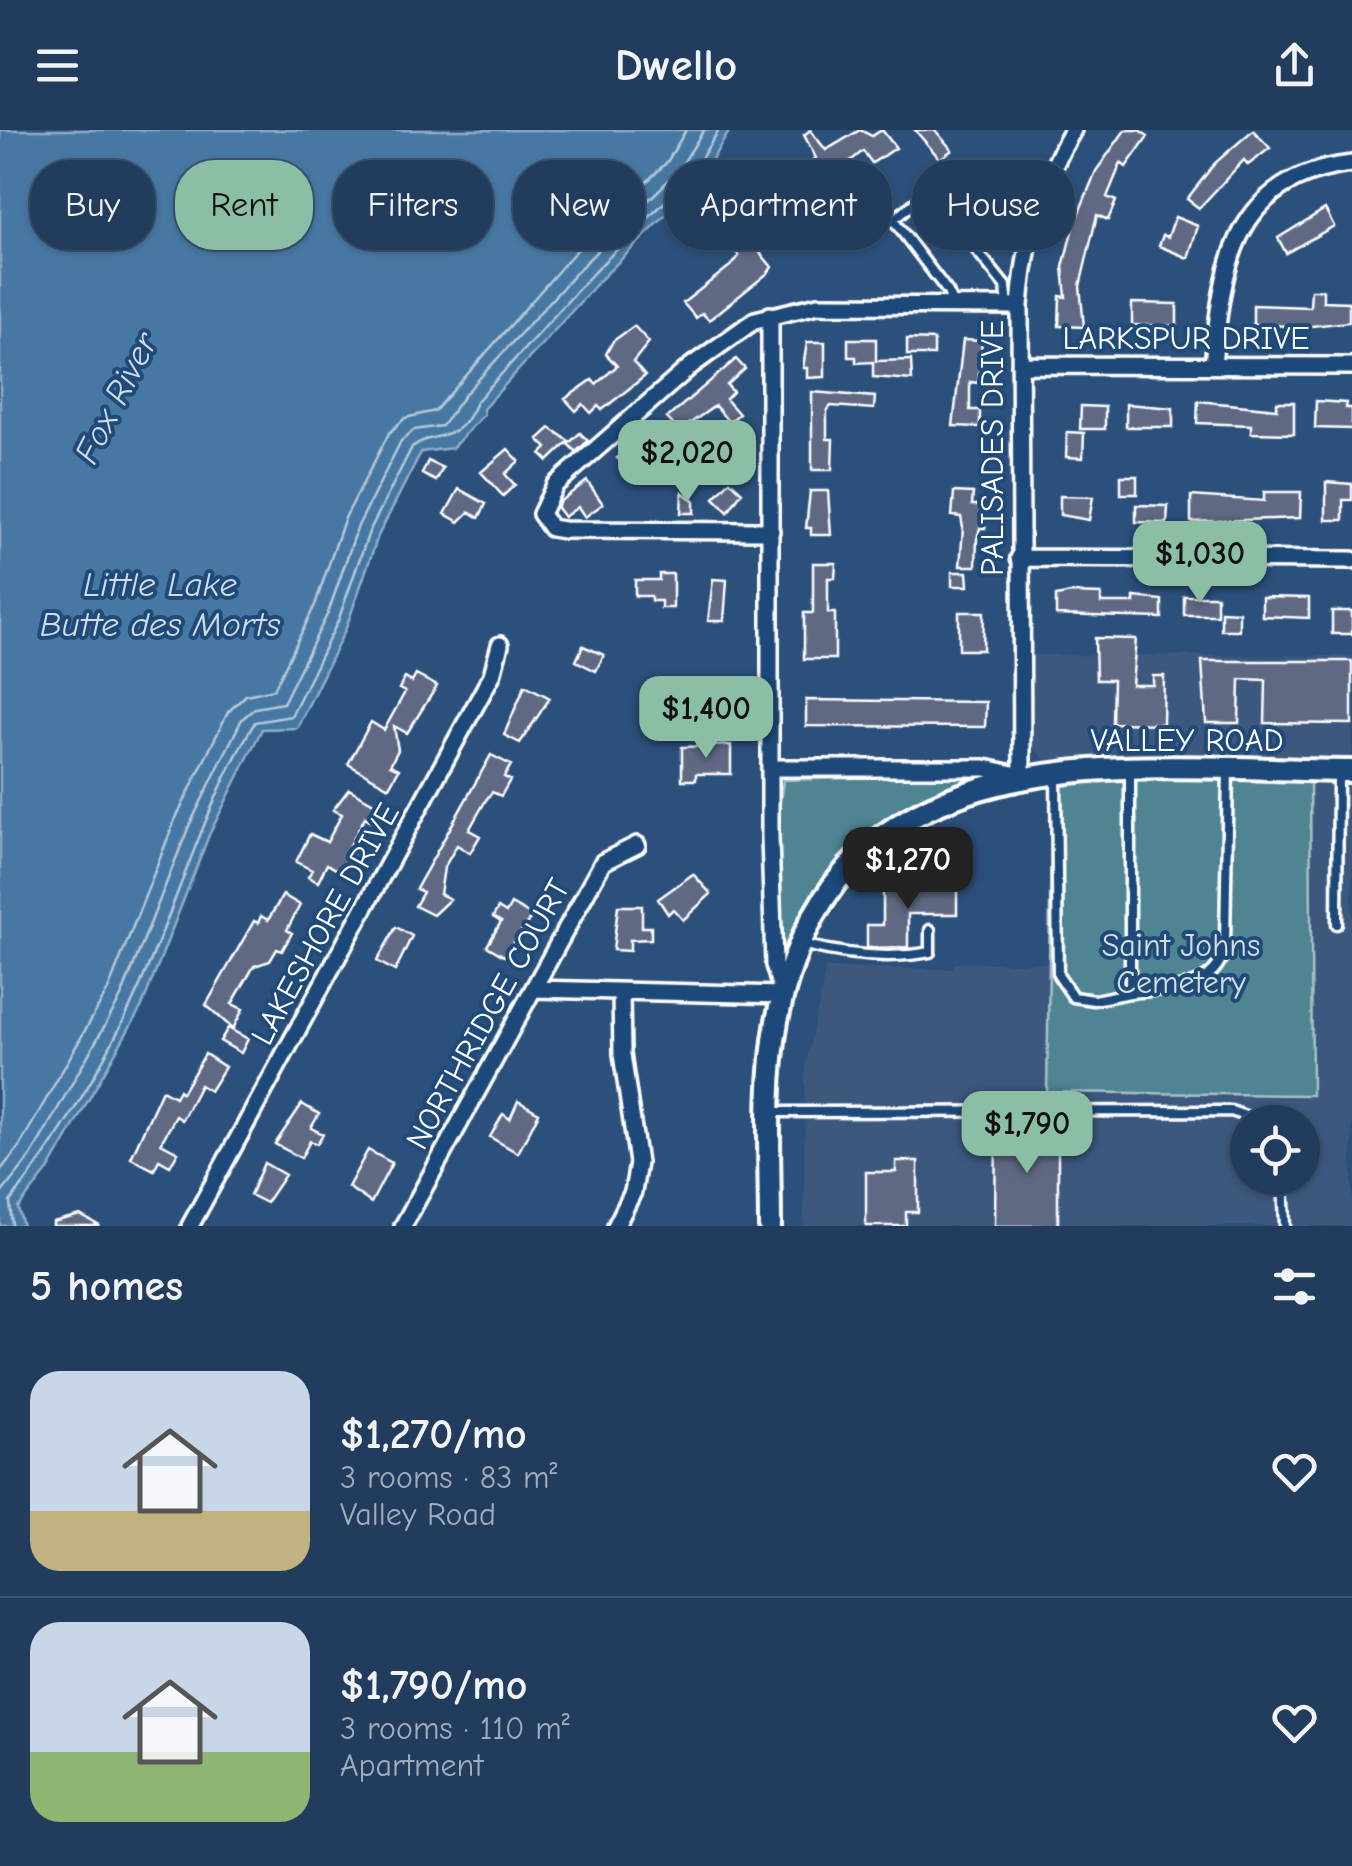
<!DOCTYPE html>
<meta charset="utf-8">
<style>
body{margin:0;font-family:"Comic Neue",sans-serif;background:#294363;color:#f1f3f6;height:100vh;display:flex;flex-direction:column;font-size:38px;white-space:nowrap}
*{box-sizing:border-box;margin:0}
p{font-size:32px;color:#a2adbc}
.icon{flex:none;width:55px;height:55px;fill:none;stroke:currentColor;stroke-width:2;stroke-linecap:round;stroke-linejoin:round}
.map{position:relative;height:1096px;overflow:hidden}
.side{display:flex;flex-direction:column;background:#213c5d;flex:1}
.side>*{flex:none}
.hud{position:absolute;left:30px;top:30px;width:1292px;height:90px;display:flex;gap:20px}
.buttons{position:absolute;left:1230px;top:975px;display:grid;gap:20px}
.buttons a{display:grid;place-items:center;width:90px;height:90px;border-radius:50%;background:#213c5d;box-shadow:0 2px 8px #0004,0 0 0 2px #3e5672;font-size:50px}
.price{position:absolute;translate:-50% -85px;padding:0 22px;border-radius:20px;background:#8abfa5;color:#111;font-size:32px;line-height:65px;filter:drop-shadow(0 2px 5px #0008)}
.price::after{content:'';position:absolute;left:50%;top:60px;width:30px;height:22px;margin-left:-15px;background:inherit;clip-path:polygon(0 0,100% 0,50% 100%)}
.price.active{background:#222;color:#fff}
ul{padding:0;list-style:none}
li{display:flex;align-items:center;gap:30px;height:250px;padding:0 30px}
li+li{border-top:2px solid #3e5672}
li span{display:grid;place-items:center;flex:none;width:280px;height:200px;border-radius:30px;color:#555}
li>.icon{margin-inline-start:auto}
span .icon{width:120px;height:120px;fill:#fffc;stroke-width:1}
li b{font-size:42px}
h2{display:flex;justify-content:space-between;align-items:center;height:120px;padding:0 30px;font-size:42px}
.chip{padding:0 35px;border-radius:40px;background:#213c5d;box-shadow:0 2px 8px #0004,0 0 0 2px #3e5672;font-size:35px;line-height:90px}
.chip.active{background:#8abfa5;color:#111}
header{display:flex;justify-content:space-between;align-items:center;height:130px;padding:0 30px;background:#213c5d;font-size:45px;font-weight:800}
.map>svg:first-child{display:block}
.built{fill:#3c587e;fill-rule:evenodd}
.green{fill:#4f8492;stroke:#a7c2c8;stroke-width:2.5}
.water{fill:#4678a3;stroke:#90aec8;stroke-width:2.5}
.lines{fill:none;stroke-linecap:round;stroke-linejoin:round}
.shore{stroke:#b5c9da;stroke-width:2.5}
.building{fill:#616984;stroke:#fff;stroke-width:2.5}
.lane-casing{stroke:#fff;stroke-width:15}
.street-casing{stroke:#fff;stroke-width:22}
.secondary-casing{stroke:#fff;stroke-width:28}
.lane{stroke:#1f4a7a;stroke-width:8}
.street{stroke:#1f4a7a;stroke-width:15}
.secondary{stroke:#1f4a7a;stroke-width:20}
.labels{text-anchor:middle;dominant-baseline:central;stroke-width:8;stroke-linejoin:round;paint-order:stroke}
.street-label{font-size:32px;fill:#fff;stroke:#1f4a7a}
.park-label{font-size:32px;fill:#d3e0e4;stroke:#1f4a7a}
.water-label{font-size:35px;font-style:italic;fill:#d1dde8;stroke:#1f4a7a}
</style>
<header><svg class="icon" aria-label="menu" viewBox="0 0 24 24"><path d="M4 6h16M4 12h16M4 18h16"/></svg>Dwello<svg class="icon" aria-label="share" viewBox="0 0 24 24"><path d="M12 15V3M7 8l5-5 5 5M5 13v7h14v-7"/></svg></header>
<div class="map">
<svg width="1352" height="1096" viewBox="0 0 1352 1096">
<rect width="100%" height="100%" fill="#2c507c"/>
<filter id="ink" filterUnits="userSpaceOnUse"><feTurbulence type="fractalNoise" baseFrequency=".01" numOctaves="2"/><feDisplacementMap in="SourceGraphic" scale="20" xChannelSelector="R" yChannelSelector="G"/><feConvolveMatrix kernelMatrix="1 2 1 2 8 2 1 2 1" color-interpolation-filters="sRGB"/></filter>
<g filter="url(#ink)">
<path class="built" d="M1025,525L1352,526V629H1045L1032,616L1027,601Z
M1310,652L1352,653V1096H804L805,939L826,838L954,839L955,833H1048V962L1311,965ZM1248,992H1302V1048H1248Z"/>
<path class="green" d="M1310,641L1312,965L1047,962L1052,642Z
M978,644C959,658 930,665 908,677C851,709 815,756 789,815L780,817L778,688L783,650Z"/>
<path class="water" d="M0,0H730L696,56L601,149L483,279L484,284L452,318L421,322L378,406L346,498L297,598L262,599L209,705L142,876L49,1039L18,1078L23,1096H0Z"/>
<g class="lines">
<path class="shore" d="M0,1041L19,1017L108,860L175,690L228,582L246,565L274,559L315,475L344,390L389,303L405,288L435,281L574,123L667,32L686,0
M0,1065L31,1026L121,867L189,696L242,589L255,578L283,573L328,483L358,396L401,311L414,300L442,296L466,263L585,133L678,41L704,0
M12,1096L10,1072C57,1011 100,941 133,871C176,779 202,679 255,592L291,586L338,491L369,402L412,317C435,299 458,317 476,272L594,142L688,49L719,0"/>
</g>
<path class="building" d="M810,0L826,20L860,0L872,6L882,0L896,18L872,33L863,21L843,37L857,56L829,77V88L796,111L779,89L766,100L750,98L739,85L750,76L732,72L745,56L753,57L761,67L816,28L804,5Z
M915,0H935L952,20L940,29Z
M1125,0H1139L1148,6L1126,37L1121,33L1107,67L1116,71L1108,90L1097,85L1080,156L1084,197L1059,196L1060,166L1066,167L1063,137L1073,97L1096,41Z
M1253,0L1270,18L1248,35L1244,30L1199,78L1187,69L1215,33Z
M1325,79L1334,96L1286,123L1278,108Z
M929,81L939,94L925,105L915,91Z
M1175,87L1198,96L1188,128L1159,116L1163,105L1168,107Z
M747,107L772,137L768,143L709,190L702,183L696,188L683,173L734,133L739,126L733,119Z
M1311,160H1323V171L1349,172V192L1302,197L1253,194V175L1310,177Z
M1132,173L1177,174V196L1132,195Z
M634,196L649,212L633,232L645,246L602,280L598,276L591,283L583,274L576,281L565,269L592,250L596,254L617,236L606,224L613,211Z
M848,209H876V231L911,230L912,250L873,247V232L856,233V227H848Z
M907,209L934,210V225H907Z
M963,210L982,211L978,253L970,252V280H980V297L953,296Z
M807,212H825V247L807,248V238H803Z
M736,229L745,239L727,255L733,262L726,269L739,284L729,292L715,276L679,301L667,288Z
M812,262L875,267L874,279L831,276L827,281V309H833L832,340H812Z
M1198,271L1277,279V272H1294V304L1251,303V295L1197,293Z
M1316,271L1346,273V278H1352V299L1315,298Z
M1126,274L1173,278V297H1126Z
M1081,276L1105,277V299H1080Z
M550,298L569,311L548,331L541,324L547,318L538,309Z
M1067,302L1084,303L1083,328L1066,327Z
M580,303L588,311L576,322L568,314Z
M670,303L683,321L644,350L617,328L636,313L645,325Z
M508,319L519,331L505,344L515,355L503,366L481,342Z
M428,331L443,338L436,351L422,344Z
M1121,346H1137V364H1121Z
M587,351L603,374L585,387L578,377L564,387L557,378L559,372Z
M730,351L742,362L728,382L714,368Z
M1326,352L1352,354V370H1343V390H1326Z
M459,359L486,374L479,388L469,382L459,392L445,384Z
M810,361H828L831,405H811V398H806Z
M682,362L694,371V383H681Z
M954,362L973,363L972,375H986L985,398H980L977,409L976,436H960L963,398L961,387L952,386Z
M1264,362H1301L1300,388L1191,392V366L1264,371Z
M1060,366L1093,367L1089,390L1060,385Z
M1136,375L1168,376L1167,393L1136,392Z
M813,433H836L835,448H828V483H835V529H804V483H813Z
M952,442H967L968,456H952Z
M659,444H673V478H661V471H651V466H635V450H659Z
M713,449L727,450L724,491H708Z
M1071,463L1101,464V473H1134V467L1162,470V488L1056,485V466Z
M1184,466H1217V485H1184Z
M1262,467L1309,468V488L1262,486Z
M1221,481L1239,482V500H1221Z
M1332,481H1352V504H1332Z
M959,482H984L983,520H959Z
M1095,508L1136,509L1132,555H1153V546H1164L1163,594L1112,593L1113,550H1096Z
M583,516L604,525L596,541L576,531Z
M1202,531H1352V594L1265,593L1266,550L1240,549L1239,593H1206Z
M416,545L437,556L407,603L394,596L398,620L390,635L399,639L389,657L348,634L371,592L384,600L405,562L399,559L405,548L412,552Z
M525,555L550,568L520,613L504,605Z
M806,570L986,572L985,597L806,596Z
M731,615V644H696V650H682V617Z
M491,625L511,635L504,647L510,650L501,666L492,662L486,670L469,700L480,706L470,723L457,715L444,738L440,764L450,769L433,785L415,776L423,762L416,759Z
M349,659L379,676L371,691L365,687L347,721L353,724L343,743L327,734L318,752L308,747L312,740L296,732L310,704L327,712L342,684L333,680Z
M693,744L711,764L683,790L673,779L668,784L658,769Z
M883,756L957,757V784H908V817L867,818V795H883Z
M283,765L300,775L287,800L292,803L282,821L277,819L270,831L254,836L232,874L243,879L233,899L206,875L254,791L258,793L261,786L268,790Z
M511,774L532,786L504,826L487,816L501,792L493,787L498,778L506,783Z
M618,776H642V797H651V809L630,810V821L613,820Z
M396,797L412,806L395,841L377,831Z
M228,898L248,909L241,923L220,911Z
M205,924L225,937L210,961L200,955L182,990L176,986L161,1013L178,1022L170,1036L159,1030L154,1040L131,1028L162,960L175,967L179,960L182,963Z
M518,971L539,983L518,1023L490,1007L503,984L510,989Z
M302,974L319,984L311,998L323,1004L317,1014L310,1011L301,1028L275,1014Z
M996,995H1058V1096H995Z
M368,1020L392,1033L371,1073L348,1057Z
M896,1031H918V1082H906V1096H866V1042H896Z
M264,1033L285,1045L266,1073L250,1065Z
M80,1085L100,1096H53V1092Z"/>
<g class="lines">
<g class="lane-casing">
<path id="lane" d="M953,175L948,162L893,90L929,61L1006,157L1008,176
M1056,646L1058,845L1073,867L1094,870L1130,863V642
M1337,794L1338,645
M805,815C846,825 889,830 930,822V800
M1130,863C1169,858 1221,861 1225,813L1228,639
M770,982L1231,981L1263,992
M1283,1048L1285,1096"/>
</g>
<g class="street-casing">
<path id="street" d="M1020,235L1352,236
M1213,235C1222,137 1233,47 1352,34
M771,401L563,400L551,398L541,384L555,355L691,236L755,190L818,175L1020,176
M1019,428L1352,430
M770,638H985L1022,646L1020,176C1025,112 1040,55 1073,0
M534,859L783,865L774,835L770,707V185
M190,1096L492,545L500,515
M403,1096L603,732L637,715
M616,1096L633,1062L638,1033L622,924L621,862"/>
</g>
<g class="secondary-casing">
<path id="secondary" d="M770,1096C770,1028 765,958 777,891C834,594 1124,638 1352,641"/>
</g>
<use href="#lane" class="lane"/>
<use href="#street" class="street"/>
<use href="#secondary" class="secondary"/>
</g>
</g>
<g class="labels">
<g class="street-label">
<text x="1186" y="208">LARKSPUR DRIVE</text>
<text transform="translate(992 318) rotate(-90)">PALISADES DRIVE</text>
<text x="1187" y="610">VALLEY ROAD</text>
<text transform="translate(325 794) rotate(-61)">LAKESHORE DRIVE</text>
<text transform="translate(488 884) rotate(-61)">NORTHRIDGE COURT</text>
</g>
<g class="park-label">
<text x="1181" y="815">Saint Johns<tspan x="1181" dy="37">Cemetery</tspan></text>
</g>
<g class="water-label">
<text transform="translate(116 268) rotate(-63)">Fox River</text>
<text x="160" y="454">Little Lake<tspan x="160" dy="40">Butte des Morts</tspan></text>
</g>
</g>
</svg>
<div class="buttons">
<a><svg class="icon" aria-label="locate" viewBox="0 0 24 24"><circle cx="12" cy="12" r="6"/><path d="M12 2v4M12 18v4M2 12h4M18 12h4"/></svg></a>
</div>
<b class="price" style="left:687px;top:375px">$2,020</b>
<b class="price" style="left:1200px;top:476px">$1,030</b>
<b class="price" style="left:706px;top:631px">$1,400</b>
<b class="price active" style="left:908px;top:782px">$1,270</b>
<b class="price" style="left:1027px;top:1046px">$1,790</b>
<div class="hud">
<a class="chip">Buy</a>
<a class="chip active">Rent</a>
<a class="chip">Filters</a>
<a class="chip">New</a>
<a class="chip">Apartment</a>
<a class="chip">House</a>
</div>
</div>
<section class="side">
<h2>5 homes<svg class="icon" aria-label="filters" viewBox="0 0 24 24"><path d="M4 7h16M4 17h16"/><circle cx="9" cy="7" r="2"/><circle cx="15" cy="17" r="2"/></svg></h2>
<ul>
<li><span style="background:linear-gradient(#c9d6e8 70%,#c2b280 0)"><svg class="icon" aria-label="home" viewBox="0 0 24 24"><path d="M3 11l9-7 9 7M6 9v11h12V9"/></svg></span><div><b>$1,270/mo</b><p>3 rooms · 83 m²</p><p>Valley Road</p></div><svg class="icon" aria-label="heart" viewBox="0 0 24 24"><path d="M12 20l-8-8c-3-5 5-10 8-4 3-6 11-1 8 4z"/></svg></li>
<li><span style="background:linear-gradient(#c9d6e8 65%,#8fb573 0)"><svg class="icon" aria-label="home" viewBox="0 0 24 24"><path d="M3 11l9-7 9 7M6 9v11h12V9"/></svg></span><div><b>$1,790/mo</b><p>3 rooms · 110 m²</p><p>Apartment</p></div><svg class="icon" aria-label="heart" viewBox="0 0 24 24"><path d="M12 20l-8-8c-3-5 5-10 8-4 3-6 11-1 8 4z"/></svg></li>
</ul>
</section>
